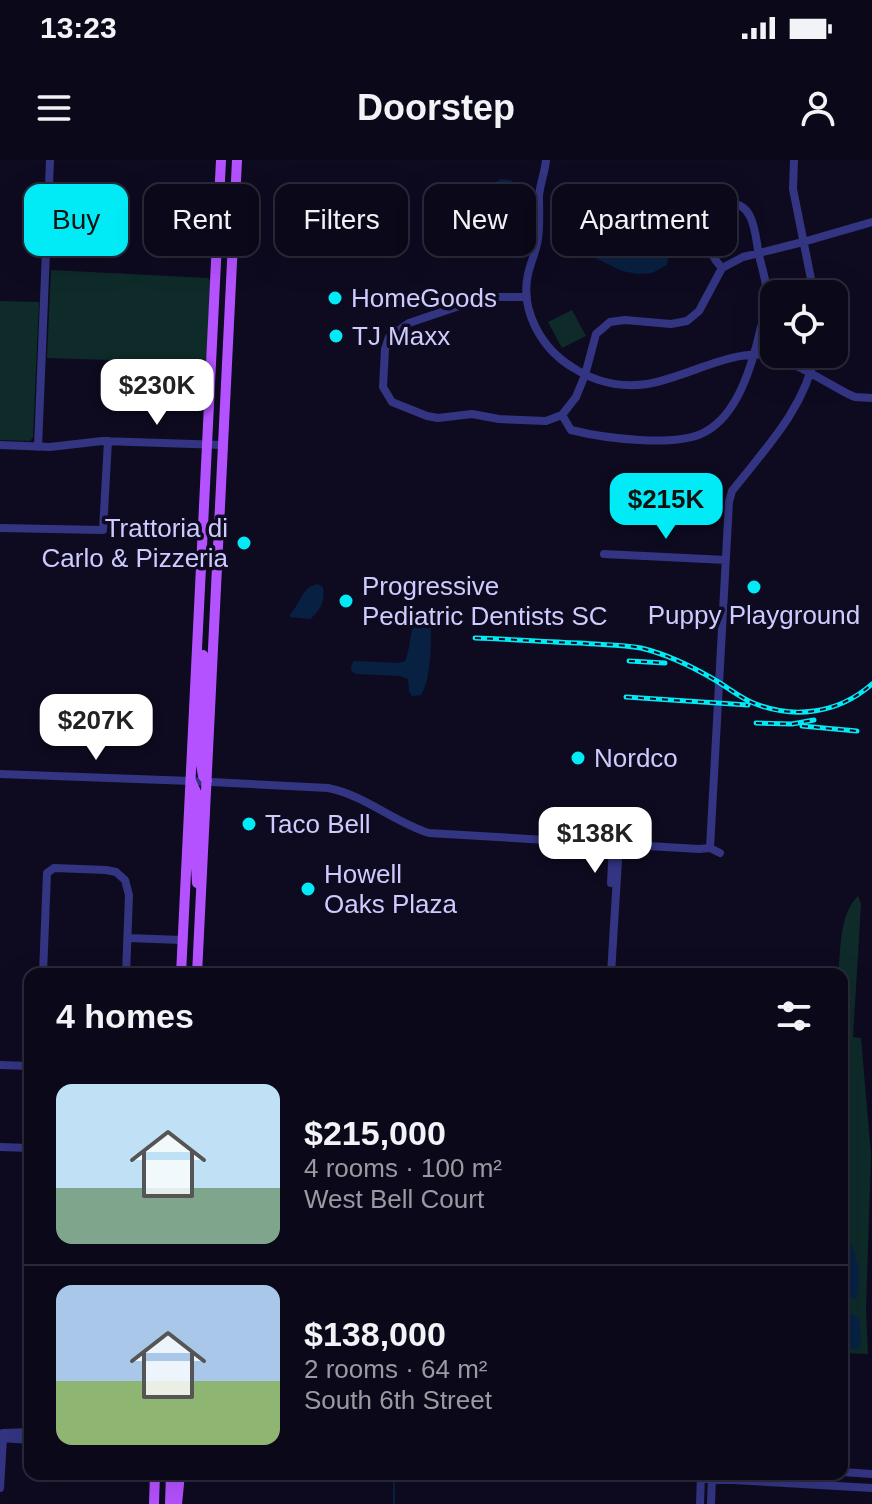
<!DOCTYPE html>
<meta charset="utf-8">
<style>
body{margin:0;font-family:Arial,sans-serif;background:#131122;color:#f1f3f6;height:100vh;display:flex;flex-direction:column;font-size:30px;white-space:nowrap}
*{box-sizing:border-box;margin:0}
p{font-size:26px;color:#999aa2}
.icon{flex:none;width:44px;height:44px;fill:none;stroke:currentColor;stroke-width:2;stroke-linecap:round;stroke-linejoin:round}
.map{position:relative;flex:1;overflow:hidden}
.sheet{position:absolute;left:24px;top:808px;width:824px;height:512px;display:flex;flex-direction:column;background:#0a0819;border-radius:16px;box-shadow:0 8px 32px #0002,0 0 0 2px #2a2938}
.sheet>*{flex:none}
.guide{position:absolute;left:24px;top:24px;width:824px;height:72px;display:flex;gap:16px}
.buttons{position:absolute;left:760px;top:120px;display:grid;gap:16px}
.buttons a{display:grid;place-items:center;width:88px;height:88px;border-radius:16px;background:#0a0819;box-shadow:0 8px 32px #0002,0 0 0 2px #2a2938;font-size:40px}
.price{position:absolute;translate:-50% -68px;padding:0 18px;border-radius:16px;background:#fff;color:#222;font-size:26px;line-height:52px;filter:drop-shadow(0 2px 4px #0008)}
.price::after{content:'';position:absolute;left:50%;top:48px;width:24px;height:18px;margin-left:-12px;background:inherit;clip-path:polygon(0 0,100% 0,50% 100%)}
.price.active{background:#00ebf6;color:#111}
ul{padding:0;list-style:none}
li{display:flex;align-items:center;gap:24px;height:200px;padding:0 32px}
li+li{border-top:2px solid #2a2938}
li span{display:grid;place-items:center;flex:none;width:224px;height:160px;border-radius:16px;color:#555}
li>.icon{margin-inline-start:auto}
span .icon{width:96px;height:96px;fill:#fffc;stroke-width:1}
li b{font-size:34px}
h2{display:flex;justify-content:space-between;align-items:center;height:96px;padding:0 32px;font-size:34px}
.tag{padding:0 28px;border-radius:16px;background:#0a0819;box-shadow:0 8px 32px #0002,0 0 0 2px #2a2938;font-size:28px;line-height:72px}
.tag.active{background:#00ebf6;color:#111}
.status{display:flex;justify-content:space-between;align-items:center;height:56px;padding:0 40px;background:#0a0819;direction:ltr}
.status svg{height:22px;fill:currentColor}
header{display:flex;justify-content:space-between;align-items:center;height:104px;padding:0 32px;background:#0a0819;font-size:36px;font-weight:800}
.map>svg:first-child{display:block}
.green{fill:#0e2b29}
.water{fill:#082143}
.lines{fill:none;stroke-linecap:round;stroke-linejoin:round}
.stream{stroke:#082143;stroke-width:2}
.minor{stroke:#333583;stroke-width:8}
.major{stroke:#b552ff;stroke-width:10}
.rail-casing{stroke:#00ebf6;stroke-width:5}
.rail{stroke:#0e0b21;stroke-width:2;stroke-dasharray:6;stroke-linecap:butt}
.poi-dot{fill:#00ebf6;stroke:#0e0b21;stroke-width:3}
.labels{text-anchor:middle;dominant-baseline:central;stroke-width:7;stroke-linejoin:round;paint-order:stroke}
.poi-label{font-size:26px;fill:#cecbff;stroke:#0e0b21;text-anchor:start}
</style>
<div class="status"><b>13:23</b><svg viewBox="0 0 49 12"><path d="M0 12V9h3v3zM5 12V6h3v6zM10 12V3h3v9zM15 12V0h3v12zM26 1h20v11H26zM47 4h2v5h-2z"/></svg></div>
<header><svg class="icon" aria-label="menu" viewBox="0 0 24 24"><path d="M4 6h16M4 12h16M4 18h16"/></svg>Doorstep<svg class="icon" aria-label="person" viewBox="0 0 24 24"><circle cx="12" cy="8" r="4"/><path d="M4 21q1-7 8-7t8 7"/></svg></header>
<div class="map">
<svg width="872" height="1344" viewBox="0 0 872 1344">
<rect width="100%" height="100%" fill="#0e0b21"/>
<path class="green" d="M51,110L208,118L210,121L207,203L47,198Z
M0,141L39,142L33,277L30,281L0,280Z
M572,150L586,176L562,188L548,162Z
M858,736L861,744L853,877L861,878L871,995L866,1149L868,1194L842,1193V814H838C841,790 839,754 858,736Z"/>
<path class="water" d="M501,19L511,20L514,27C511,31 511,35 509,39C498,53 474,45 459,43L457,40L466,33L468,28L473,26L482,31Z
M587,57C611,59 648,73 666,89L668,99L667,105L652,113L638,114L622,111L583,92L564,86L556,78V73L559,65L565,61Z
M318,424L323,427C325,441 321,450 310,459L290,457V454C301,444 301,427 318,424Z
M419,454H429C433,471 431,522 421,535L412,536L409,531L408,519L400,516L357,514L352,512L351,506L354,501L399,503L405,501C412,486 409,466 419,454Z
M842,1068C856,1091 864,1112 856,1140L842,1133Z
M842,1149L859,1158L861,1184L858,1189L842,1188Z"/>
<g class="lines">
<path class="stream" d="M394,1344V1319"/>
<path class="minor" d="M546,0C545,12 540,24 539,36C539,50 540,64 538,79C536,91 531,102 528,114C520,150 541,188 572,207C595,222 620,228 647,224C685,218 727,191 765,195C789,198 825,222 848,234L855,237L872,238
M794,0L793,29L814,134
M37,62L44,59L48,52L50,0
M36,79L43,82L46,91L38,287
M527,137H498L477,140L409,163L389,177L385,189L383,227L392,242L427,256L438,258L472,254L499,259L546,261L562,255L576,237L585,215L596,174L610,162L625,160L671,164L687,161L699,151L722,108L743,97L803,82L872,62
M562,255L571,270C603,278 676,288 705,272C739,254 753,202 761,167C763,159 766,151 767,143C769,127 762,110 759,95C755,76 755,41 728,44C721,45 717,45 711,49C692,62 710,95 722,108
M0,285L50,287L102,281L223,285
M0,368L103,370L108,281
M604,394L726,400
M0,614L191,621L328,628C364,635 394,662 429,673L699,689L710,688L720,693
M710,688L729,342L732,331C765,289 805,248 815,194
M611,723L613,684
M128,778L182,780
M43,814L47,713L54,708L106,710L116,712L125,720L129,735L126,814
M611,814L619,684
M0,905L30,906
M0,987L30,988
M3,1273L30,1272
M1,1278L30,1280
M842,1312L872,1314
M626,1314L872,1328
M0,1328L3,1278
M700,1344L701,1315
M711,1344L712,1317"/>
<path class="major" d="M203,495L204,530L201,604L203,616L207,621
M191,621L198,636L195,687L197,723
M181,814L221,0
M197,814L237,0
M154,1344L155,1314
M170,1344L171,1314
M177,1344L180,1314"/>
<g class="rail-casing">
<path id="rail" d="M475,478C510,479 545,482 580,483C600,485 621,484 641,488C666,494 693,507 715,520C727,527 738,536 751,542C792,560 838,554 872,524
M629,501L665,503
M626,537L748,545
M756,563L792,564L814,560
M802,566L857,571"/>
</g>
<use href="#rail" class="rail"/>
</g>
<g class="poi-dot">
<circle cx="335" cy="138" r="8"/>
<circle cx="336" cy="176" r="8"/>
<circle cx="244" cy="383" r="8"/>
<circle cx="754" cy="427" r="8"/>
<circle cx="346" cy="441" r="8"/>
<circle cx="578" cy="598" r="8"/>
<circle cx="249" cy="664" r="8"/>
<circle cx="308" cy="729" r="8"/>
</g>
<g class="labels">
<g class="poi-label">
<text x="351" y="138">HomeGoods</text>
<text x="352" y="176">TJ Maxx</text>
<text x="228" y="368" text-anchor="end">Trattoria di<tspan x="228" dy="30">Carlo &amp; Pizzeria</tspan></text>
<text x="362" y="426">Progressive<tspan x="362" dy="30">Pediatric Dentists SC</tspan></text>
<text x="754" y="455" text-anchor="middle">Puppy Playground</text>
<text x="594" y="598">Nordco</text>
<text x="265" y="664">Taco Bell</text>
<text x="324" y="714">Howell<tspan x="324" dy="30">Oaks Plaza</tspan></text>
</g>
</g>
</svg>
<div class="buttons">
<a><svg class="icon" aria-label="locate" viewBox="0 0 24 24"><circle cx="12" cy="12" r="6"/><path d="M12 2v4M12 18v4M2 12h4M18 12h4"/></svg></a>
</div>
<b class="price" style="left:157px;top:267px">$230K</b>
<b class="price active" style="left:666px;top:381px">$215K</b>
<b class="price" style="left:96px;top:602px">$207K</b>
<b class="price" style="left:595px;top:715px">$138K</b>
<div class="guide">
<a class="tag active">Buy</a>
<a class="tag">Rent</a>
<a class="tag">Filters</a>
<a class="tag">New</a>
<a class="tag">Apartment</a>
</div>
<section class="sheet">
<h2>4 homes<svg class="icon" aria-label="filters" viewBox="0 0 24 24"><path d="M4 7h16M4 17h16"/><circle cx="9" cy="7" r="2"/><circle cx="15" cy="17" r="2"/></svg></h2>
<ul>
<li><span style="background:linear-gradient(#bfe0f5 65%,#7fa58c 0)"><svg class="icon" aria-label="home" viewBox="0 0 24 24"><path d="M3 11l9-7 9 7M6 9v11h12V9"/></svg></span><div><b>$215,000</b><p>4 rooms · 100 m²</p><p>West Bell Court</p></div></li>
<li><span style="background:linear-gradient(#a9c7e8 60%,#8fb573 0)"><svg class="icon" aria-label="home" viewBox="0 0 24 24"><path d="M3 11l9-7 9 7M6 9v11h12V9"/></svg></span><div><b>$138,000</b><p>2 rooms · 64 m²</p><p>South 6th Street</p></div></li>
</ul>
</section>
</div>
